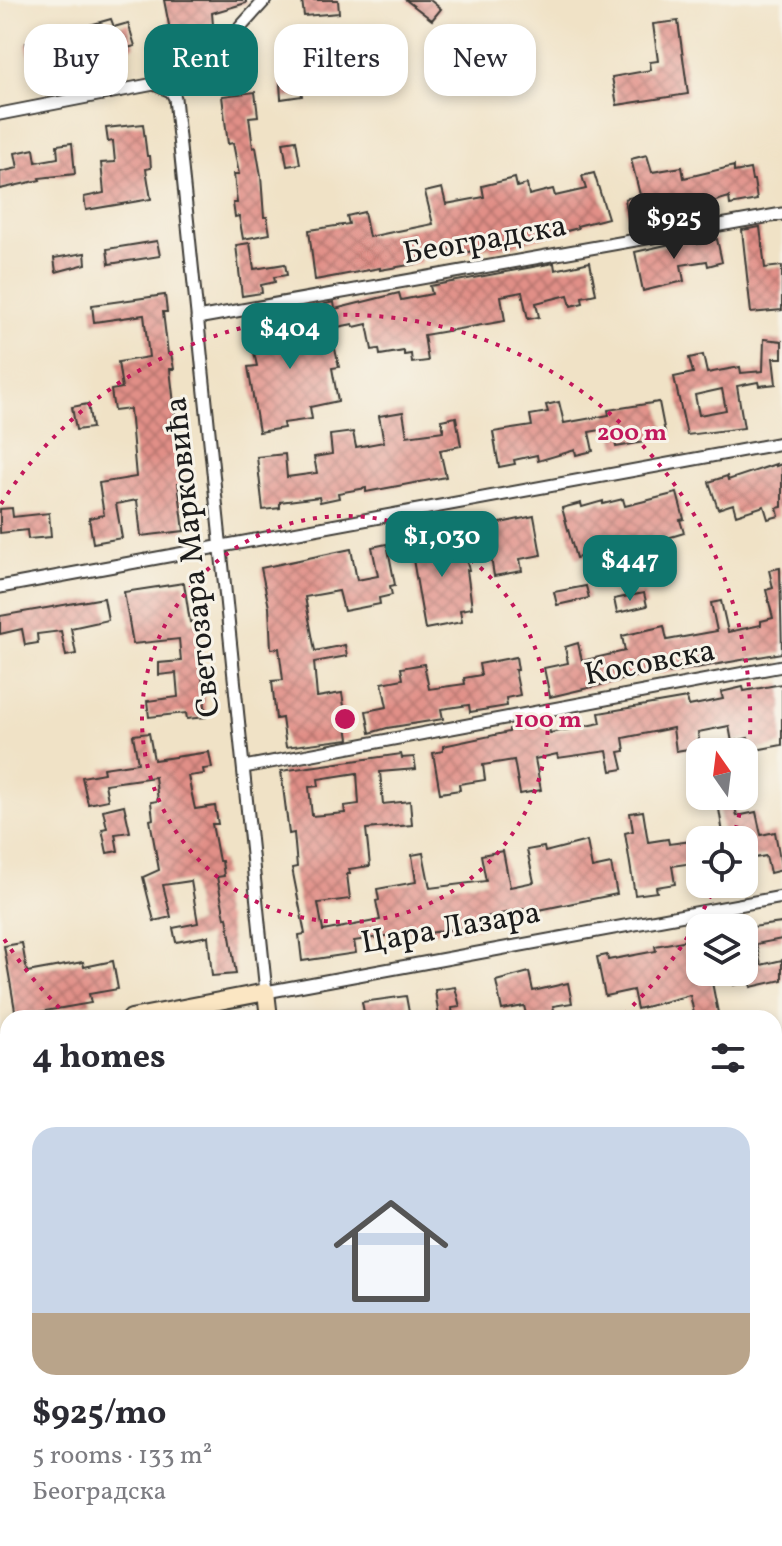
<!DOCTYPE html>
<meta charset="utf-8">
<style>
body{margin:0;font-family:Vollkorn,serif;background:#f2f2f3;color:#2b2b33;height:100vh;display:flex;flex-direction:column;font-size:30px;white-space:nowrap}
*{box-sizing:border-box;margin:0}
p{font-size:26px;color:#7c7c81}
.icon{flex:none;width:44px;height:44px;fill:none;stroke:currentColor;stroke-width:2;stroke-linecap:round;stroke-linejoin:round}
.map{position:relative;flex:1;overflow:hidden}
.panel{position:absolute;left:0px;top:1010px;width:782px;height:536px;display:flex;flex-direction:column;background:#fff;border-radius:24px 24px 0 0;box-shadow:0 4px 12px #0003}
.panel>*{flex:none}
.guide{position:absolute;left:24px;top:24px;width:734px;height:72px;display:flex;gap:16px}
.needle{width:52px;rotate:346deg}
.controls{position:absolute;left:686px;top:738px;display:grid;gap:16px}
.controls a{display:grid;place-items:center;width:72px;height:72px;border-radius:16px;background:#fff;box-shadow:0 4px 12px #0003;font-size:40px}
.price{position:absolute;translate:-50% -68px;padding:0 18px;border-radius:16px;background:#0f766e;color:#fff;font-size:26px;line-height:52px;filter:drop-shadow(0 2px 4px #0008)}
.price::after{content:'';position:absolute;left:50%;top:48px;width:24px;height:18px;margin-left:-12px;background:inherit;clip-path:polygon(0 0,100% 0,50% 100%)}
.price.current{background:#222;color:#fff}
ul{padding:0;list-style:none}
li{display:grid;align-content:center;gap:16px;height:424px;padding:0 32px}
li span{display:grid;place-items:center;height:248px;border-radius:24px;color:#555}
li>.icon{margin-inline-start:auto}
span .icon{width:144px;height:144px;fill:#fffc;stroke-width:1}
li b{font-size:34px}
h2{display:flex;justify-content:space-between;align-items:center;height:96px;padding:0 32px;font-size:34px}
.chip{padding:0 28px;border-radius:24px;background:#fff;box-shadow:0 4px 12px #0003;font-size:28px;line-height:72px}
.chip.current{background:#0f766e;color:#fff}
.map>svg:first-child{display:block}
.cemetery{fill:url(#cemetery-stones);stroke:#657448;stroke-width:2}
.building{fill:url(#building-cross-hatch);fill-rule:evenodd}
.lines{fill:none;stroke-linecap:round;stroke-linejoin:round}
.street-casing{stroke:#3c3a36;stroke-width:15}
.secondary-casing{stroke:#3c3a36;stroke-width:20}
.street{stroke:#fff;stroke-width:11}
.secondary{stroke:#fbe6c3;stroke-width:16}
.ring{fill:none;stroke:#c2185b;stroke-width:4;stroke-dasharray:4 8}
.labels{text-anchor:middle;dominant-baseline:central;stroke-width:6;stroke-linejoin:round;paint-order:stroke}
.street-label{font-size:32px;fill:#1c1c1c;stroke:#f7f3e8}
.centre{fill:#c2185b;stroke:#f7f3e8;stroke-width:4}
.ring-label{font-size:24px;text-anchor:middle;font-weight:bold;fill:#c2185b;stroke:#f7f3e8;stroke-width:6;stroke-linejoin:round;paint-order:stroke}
</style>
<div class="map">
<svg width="782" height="1546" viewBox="0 0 782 1546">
<defs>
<pattern id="cemetery-stones" width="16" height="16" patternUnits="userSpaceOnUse" patternTransform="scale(2)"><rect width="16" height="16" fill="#aecc73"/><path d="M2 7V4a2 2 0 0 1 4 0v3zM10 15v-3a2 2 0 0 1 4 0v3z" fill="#95af63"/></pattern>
<pattern id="building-cross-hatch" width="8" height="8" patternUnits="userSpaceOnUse" patternTransform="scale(2)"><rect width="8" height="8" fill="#e18f87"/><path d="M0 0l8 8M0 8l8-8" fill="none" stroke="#b6746e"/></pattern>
</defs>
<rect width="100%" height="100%" fill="#f7f3e8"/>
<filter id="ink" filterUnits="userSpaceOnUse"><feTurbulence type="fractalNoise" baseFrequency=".0125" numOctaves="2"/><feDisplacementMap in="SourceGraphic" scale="16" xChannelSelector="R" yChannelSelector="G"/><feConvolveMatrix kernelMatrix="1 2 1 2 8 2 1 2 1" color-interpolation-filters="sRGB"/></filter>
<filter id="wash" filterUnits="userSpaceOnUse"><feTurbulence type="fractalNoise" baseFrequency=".006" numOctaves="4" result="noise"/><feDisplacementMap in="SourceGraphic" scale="32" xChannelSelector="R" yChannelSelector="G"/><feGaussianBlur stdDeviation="1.8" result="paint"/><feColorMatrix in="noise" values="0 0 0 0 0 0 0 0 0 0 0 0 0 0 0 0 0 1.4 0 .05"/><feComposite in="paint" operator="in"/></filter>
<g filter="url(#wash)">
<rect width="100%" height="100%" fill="#f0e2c6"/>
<path class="cemetery" d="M782,1463V1546H353L352,1542L372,1538H774V1464Z"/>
<g id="blocks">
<path class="building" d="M164,0H246V3L212,13L213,25L189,29L190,32L171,35Z
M302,0H338L339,13L304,16Z
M406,0H430L441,9L432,20Z
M111,19L114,27L128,23L135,46L112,52L110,46L86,53L87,56L33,72L26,43Z
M678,21L688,94L617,105L612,77L651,70L650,62L658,61L653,24Z
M300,81L302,96L281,99L280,83Z
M255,92L258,116L249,117L253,148L256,147L261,176L264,217H267L270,234L243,239L239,216L235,217L233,203H237L234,174H239L233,143L228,144L222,96Z
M143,124L147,156H150L151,168L146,169L151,199L86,210L84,197L104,193L101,163L115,162L113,141L108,142L106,128Z
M296,140L300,164L287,166L283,142Z
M72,143L75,174L39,178L40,180L0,189V172L18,168L15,153L34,149L36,162L58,158L57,145Z
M647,155L652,172L682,167L684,178L734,166V172L750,169L752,180H754L757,200L730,205L729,197L656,219L655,210L628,216L625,199L640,195L631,159Z
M594,173L608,218L577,226L578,228L491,251L490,247L460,254L459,248L420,257L421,263L380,270V268L315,280L309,230L349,224L347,216L364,212L369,237L388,233L433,224L425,192L442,188L446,204L484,197L482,186L515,178L517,187L527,184L529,195L553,189L555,196L586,189L582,176Z
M760,227L765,268L782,266V310L751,313L742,230Z
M697,238L698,244L717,239L722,262L708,266L707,261L681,265L684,281L643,291L635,252Z
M157,241L160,256L109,264L107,249Z
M250,243L254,269L285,264L287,275L274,277L275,282L261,285L262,293L242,296L236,245Z
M85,253L86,264L56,272L54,258Z
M590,262L596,294L582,297L583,303L571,306L568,295L536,303L539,317L528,319L522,292L501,296L505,321L424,335L428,361L412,363L411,354L404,355V351L380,355L379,349L372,350L367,324L354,327L353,324L322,330L318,306L334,302L335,309L399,293L401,300L432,294L430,286L554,263L555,270Z
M165,295L167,312H163L168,354L171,353L174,369H170L183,483H178L184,531L141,536L137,500L116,504L122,538L93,543L89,518L104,515L99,483L136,477L130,409L114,411L111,390L122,388L118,362L149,357L144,315L94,322L92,305Z
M299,314L302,337L331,331L339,367L332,368L338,401L310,407L312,419L283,423L284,428L259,432L248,367L257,366L247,321Z
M764,339L782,341V358H773L776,384L759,386L758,382L737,386L744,428L687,435L674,377L693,373L689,358L703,355L707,373L740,367L741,373L763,371ZM722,389L726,410L699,415L695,395Z
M559,402L564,423L609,415L608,410L659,402L666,438L616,447L612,428L589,432L593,451L576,455L575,450L538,461L537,455L514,460L515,464L499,467L493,432L532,426L530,415L548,412L546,405Z
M88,404L92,428L76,430L72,407Z
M403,412L407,436L444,431L441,420L456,417L461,446L440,450L446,477L366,492V488L338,493L339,498L320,502L319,497L280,502V508L263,510L257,457L285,454L287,477L317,473L314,457L332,454L330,435L353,432L356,447L384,442L379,416Z
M776,464V466L782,464V507L777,508L779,516L768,519L764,506L736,515L733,504L718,509L709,482L727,476L728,480Z
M677,493L684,519L680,520L684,533L664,539L666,546L627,556L631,569L604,575L599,552L576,558L562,508L581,503L582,507L603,501V504L623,499L625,506Z
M12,508L13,517L49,513L51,537L28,539L27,530L0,533V509Z
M534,516L541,555L520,559L522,571L494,576L486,526Z
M460,532L469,570H467L472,608L460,610L462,622L425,629L410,542Z
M387,544L395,585L390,586L392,595L379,598L380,604L344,611L339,591L305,597L315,651L345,645L347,656L314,662L317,697L342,693L349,739L286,747L282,718L276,719L272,681L283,680L279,648L271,649L269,607L261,568L351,549L357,580L378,576L372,547Z
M780,568L782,653L661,674L660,671L550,697L544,668L568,663L565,647L578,643L582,661L625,651L622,636L664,626L667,640L717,631L711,603L721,601L728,632L761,625V621L773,618L766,590L773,588L769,570Z
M184,583L190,622L197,621L206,717L187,719L186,713L149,717L147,701L178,697L176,673L159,675V663L181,661L179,639L133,644L124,592Z
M586,586L589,598L557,605L554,592Z
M644,593L647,606L617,613L614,599Z
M104,598L108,620L71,628L76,654L66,656L61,631L37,634L38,643L25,645L22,629L0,634V616Z
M516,657L518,670H515L520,695L506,698L507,706L470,712L469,705L441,709L443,719L387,728L370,733L366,711L387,707L382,683L403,679L401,668L424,664L429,689L465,684L464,678L481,675L479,664Z
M782,684V745L750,751L748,738L732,742L729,726L698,732L700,747L676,751L673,728L623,738L625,751L619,752L623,769L611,771L607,751L558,758L557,754L535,759L541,790L520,794L514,760L483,765L485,780L459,784L460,790L440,793L433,753L443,751V746L509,732V729L548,723L550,733L565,730L601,723L599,713L687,698L689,706L723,699L721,692L743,687L744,691Z
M149,733L154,760L209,752L212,768L203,769L204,774L188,776L195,809L215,806L218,824H212L219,861H222L224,876L217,877L225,918L227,917L236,974L212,976L208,936L176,942L173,928L198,923L191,881L163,885L171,917L154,921L143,877L159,870L150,820L153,819L151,802L158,801L155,777L105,784L108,800L88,804L82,777L104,773L103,768L138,763L133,735Z
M401,754L402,758L414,757L416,769L380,772L383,804L410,801L412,825L366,829L370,866L349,869L350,874H347L350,899L318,903L323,931L380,920L376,901L379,900L377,889L416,882L412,855L423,853L430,888L486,881L481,855L503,851L510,887L534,882L527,850L544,847L545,852L587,841L592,868L611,864L617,894L539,910L538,906L482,918L483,926L461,931L460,928L429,933V929L354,941L356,953L302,961L299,935L305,934L292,868L297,867L294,833L289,834L281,771ZM357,773L359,804L344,806L345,813L312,816L309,787L319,786L318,779Z
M124,805L130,832L115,834L118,851L107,853L102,829L107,828L103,810Z
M735,807L737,816L756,812L761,835L775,832L782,870L770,873L766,856L744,860V840H724L719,809Z
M643,811L648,842L668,839L669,844L700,840V862L672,866L675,884L656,887L657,892L635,895L625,833L633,831L630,813Z
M782,923V939L756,944L761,965L782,960V980L751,987L750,981L734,985L731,972H744L746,969L744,928Z
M699,938L700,972H710L719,1018H695L690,995L637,1009L633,990L605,996L597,957L607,955L608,960L656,951L655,946Z
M22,943L27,972L83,962L84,967L113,961L118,989L89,994L91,1003L16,1016L4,946Z
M529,972L533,991L568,983L572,1003L553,1006L555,1014L530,1018H527L524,1006L502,1010L496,981Z
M455,987L460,1007L452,1008L453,1018H439L435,990Z
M406,996L410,1018H365L362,1002Z"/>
</g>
</g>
<g filter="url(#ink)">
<use href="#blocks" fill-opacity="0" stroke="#3c3a36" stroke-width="2"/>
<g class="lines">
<g class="street-casing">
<path id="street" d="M171,91L175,98L266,992L782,897
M171,91L209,62L265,0
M0,114L154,84L171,91
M197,318L782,214
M0,587L782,443
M244,767L782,666
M774,1156L782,1154
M0,1287L8,1285
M330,1538L331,1546"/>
</g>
<g class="secondary-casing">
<path id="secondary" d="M131,1018L266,992L269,1018
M0,1043L8,1042
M774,1432L782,1430
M204,1546L242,1538"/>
</g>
<use href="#street" class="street"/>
<use href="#secondary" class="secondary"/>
</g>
</g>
<g class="ring">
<circle cx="345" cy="719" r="203"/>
<path d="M716 884A406 406 0 0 1 622 1016M68 1016A406 406 0 0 1 1 934M1 504A406 406 0 0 1 733 838"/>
</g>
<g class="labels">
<g class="street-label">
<text transform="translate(485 241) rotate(-10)">Београдска</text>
<text transform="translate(194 557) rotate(-96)">Светозара Марковића</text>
<text transform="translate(650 664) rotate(-11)">Косовска</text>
<text transform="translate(451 929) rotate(-10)">Цара Лазара</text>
</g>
</g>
<circle cx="345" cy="719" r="12" class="centre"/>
<g class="ring-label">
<text x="632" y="440">200 m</text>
<text x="548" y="727">100 m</text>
</g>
</svg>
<div class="controls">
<a><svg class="needle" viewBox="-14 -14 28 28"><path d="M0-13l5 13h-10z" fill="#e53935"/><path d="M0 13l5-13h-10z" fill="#7c7c81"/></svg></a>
<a><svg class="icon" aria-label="locate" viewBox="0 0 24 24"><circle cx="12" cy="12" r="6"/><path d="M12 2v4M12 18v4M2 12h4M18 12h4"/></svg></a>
<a><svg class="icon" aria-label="layers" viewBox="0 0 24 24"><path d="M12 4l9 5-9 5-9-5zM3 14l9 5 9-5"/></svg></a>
</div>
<b class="price current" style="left:674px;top:261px">$925</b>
<b class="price" style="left:290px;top:371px">$404</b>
<b class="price" style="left:442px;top:579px">$1,030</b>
<b class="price" style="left:630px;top:603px">$447</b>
<div class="guide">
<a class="chip">Buy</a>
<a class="chip current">Rent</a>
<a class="chip">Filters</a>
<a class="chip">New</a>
</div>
<section class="panel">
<h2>4 homes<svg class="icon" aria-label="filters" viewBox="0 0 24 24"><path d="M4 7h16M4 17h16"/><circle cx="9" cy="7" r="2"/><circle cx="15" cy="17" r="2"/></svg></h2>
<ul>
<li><span style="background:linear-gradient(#c9d6e8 75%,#b9a48a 0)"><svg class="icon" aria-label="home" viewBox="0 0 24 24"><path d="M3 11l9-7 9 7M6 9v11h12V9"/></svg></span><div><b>$925/mo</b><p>5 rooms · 133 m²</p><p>Београдска</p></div></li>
</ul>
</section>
</div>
